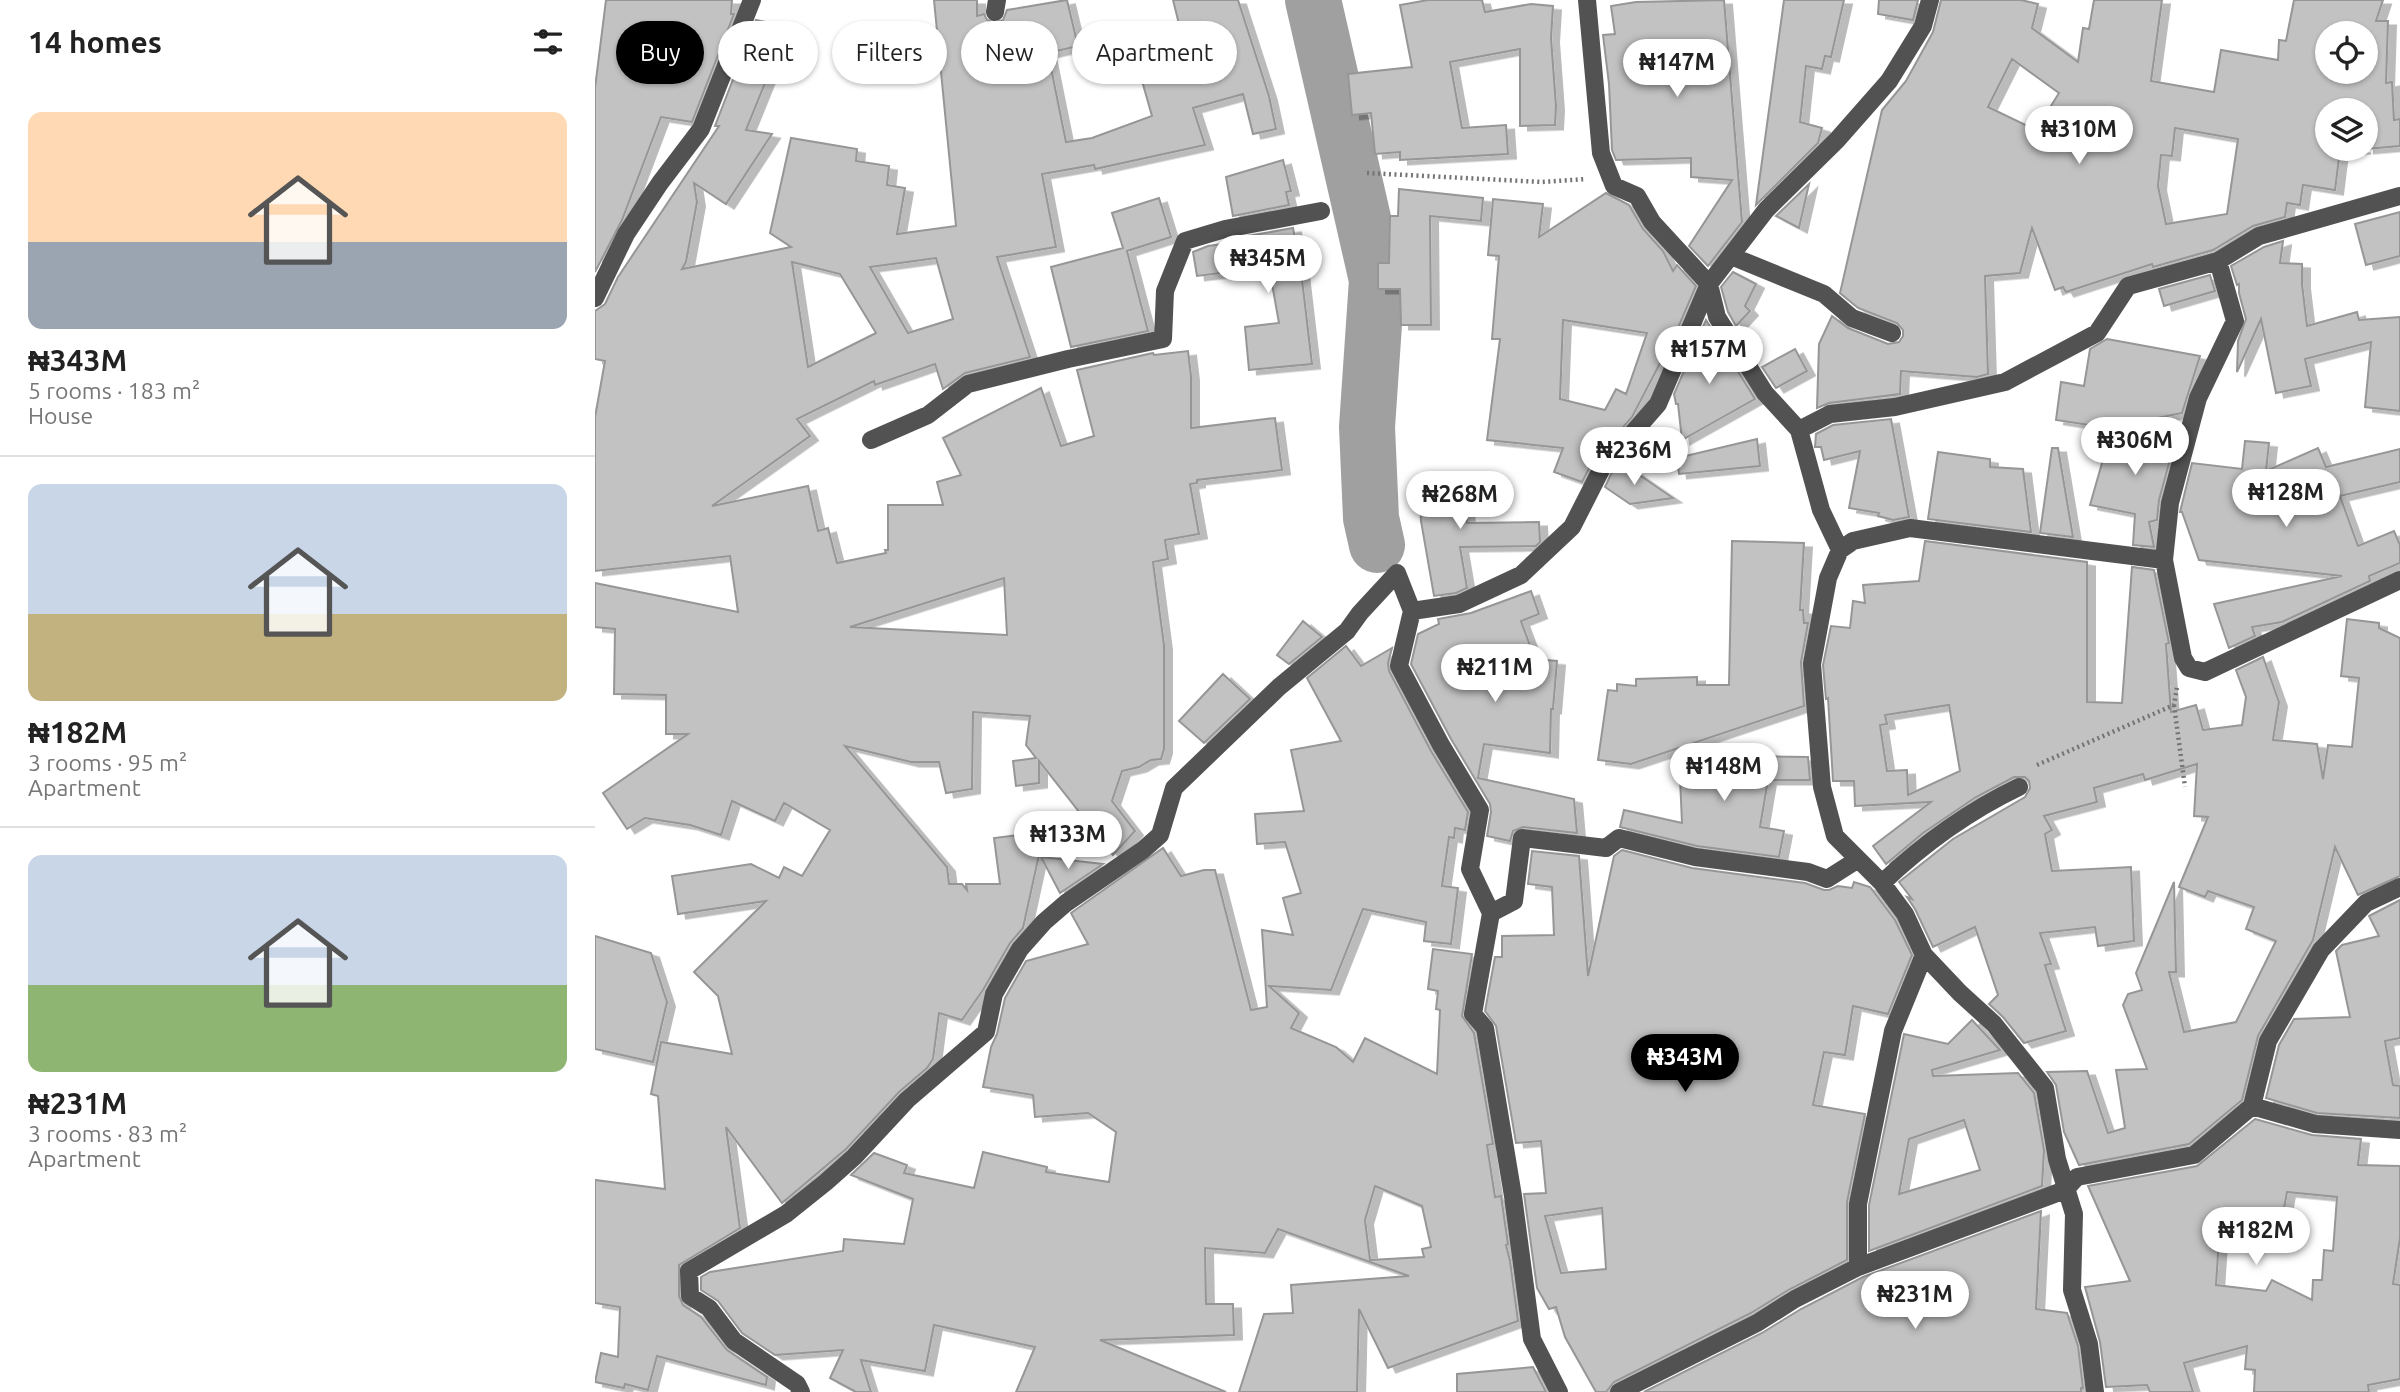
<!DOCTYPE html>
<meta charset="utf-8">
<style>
body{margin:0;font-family:Ubuntu,sans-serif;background:#f2f2f2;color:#222;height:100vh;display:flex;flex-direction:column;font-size:26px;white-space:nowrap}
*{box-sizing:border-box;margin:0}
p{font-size:23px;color:#767676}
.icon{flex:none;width:38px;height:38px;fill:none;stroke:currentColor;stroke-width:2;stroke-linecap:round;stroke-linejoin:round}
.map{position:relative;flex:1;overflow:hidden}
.sheet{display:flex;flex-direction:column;background:#fff;width:595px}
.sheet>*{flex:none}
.guide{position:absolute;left:21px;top:21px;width:665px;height:63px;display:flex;gap:14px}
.controls{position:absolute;left:1720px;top:21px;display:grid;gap:14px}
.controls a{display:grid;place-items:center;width:63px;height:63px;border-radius:50%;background:#fff;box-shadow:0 2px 5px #0004;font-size:35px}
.price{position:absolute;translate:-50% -60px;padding:0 16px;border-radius:24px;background:#fff;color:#222;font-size:23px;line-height:46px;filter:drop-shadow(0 2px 4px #0008)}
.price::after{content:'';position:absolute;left:50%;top:42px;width:21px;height:16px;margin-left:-10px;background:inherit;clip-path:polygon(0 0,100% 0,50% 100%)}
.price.current{background:#000;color:#fff}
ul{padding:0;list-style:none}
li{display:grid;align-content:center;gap:14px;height:371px;padding:0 28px}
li+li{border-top:2px solid #e0e0e0}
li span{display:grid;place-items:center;height:217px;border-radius:14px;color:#555}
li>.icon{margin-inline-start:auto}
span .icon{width:126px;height:126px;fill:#fffc;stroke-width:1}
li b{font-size:30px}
h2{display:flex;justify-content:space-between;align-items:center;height:84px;padding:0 28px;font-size:30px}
.pill{padding:0 24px;border-radius:32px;background:#fff;box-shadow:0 2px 5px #0004;font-size:24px;line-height:63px}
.pill.current{background:#000;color:#fff}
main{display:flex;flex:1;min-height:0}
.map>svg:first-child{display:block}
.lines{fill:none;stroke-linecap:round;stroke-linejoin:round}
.river{stroke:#a0a0a0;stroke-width:56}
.building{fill:#c2c2c2;stroke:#969696;stroke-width:2;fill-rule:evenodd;filter:url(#shadow)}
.path{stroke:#747474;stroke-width:4.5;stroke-dasharray:2 3.5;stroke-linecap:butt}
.minor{stroke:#525252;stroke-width:18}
</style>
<main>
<section class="sheet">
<h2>14 homes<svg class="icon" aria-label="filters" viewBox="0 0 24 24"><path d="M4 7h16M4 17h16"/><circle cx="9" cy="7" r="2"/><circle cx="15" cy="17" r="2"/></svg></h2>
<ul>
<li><span style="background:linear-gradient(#ffd9b3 60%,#9aa5b1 0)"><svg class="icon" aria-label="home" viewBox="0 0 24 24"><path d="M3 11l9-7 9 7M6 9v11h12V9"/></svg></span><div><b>₦343M</b><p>5 rooms · 183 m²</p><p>House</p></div></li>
<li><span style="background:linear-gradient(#c9d6e8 60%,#c2b280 0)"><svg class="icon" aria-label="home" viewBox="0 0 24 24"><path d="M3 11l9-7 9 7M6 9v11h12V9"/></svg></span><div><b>₦182M</b><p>3 rooms · 95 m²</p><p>Apartment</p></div></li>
<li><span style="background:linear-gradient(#c9d6e8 60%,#8fb573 0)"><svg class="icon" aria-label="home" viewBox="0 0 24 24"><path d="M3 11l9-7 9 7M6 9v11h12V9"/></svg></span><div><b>₦231M</b><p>3 rooms · 83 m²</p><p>Apartment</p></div></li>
</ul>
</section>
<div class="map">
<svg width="1805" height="1392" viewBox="0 0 1805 1392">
<defs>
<filter id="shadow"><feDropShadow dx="8" dy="4.5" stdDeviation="0" flood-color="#0004"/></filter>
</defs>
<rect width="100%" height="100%" fill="#fff"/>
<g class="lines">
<path class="river" d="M718,0L782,280L772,427L776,518L782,545"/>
</g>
<path class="building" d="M11,0H137L136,14H139L97,122L66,117L27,220L0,272V88Z
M339,0H382V16L389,14L392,20L399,23L408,20L412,10L472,0L483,46L453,53L471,142L497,138L557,116L547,81L595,68L578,0H643L674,96L681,129L658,134L648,94L598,108L610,145L500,169L499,165L447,174L461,247L402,257L435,357L370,373L348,389L340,364L280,385L279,381L202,419L215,436L117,506L213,486L223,531L233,528L242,563L291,553L290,550H293V505H348L342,482L366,475L348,438L446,388L466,446L499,436L482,370L558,353L559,355L593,351L596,376V428L680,418L687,470L602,480V483L595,484L604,534L570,540L573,559L558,562L569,645V749L566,759L556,760L544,767L527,771L517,801L540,831L518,855L444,761V783L421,786L418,761L441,758L431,745L435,716L378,712L377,789L351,793L344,762H316L250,746L352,867L354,884H367L372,890L371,884H405L399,838L449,832L428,928L415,943L388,990L367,1020L344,1013L338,1059L332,1068L304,1092L251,1149L187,1203L131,1127L145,1228L84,1265V1296L88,1305L106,1317L132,1350L172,1377L171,1385L62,1356L53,1390L30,1384L29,1388L0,1382L6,1353L23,1357L25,1307L0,1303V1180L70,1189L63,1096L56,1094L66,1042L137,1054L123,996L99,972L171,901L83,914L77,876L156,864L184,878L189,867L207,876L235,830L189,803L180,821L137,801L126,835L95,825L50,818L32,829L8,793L93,734H71V695L19,694L20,629L0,627V583L143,612L135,556L0,571V417L10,361L0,359V311L10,304L23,277L124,126H120L161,20L194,27L188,52L183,51L151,130L177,134L131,204L99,183L102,202L91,262L87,269L196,247L175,233L196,138L262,149L261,161L294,166L292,185L310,188L302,234L361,226ZM341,258L358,319L313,333L275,267ZM197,262L245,274L281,333L213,367ZM409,578L412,635L255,627Z
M833,0H887L890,12L936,4L958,6L956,38L961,106L960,125L925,126V49L855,62L867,128L911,125L913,154L805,160V152L780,154L776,113L757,115L753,74L817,67L805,5Z
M1129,0L1147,222L1113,266L1094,246L1137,180L1096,177V158L1021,160L1017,150L1014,84L1008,35L1020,34L1016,6L1041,2Z
M1189,0H1249L1236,57L1230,56L1227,69L1211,66L1205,122L1227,128L1223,143L1161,205Z
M1284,0H1323L1318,20L1283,14Z
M1346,0H1426L1443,4L1437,28L1483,62L1488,28L1494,29L1499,0H1567L1556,81L1619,92L1626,50L1683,60L1684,40L1691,41L1699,0H1788L1781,21H1793L1791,83L1797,82L1799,120L1805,119V146L1771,149V110H1732V149H1768L1745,150L1740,190L1708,185L1705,205L1692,203L1690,217L1658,226L1618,250L1558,267L1557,264L1471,292L1468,287L1460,290L1437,228L1425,273L1390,276L1393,374L1382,377L1306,371L1305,394L1234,403L1222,408L1224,344L1237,316L1253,328L1293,344L1304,342L1308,336V330L1302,323L1263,308L1245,293L1287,110L1311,81L1338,32ZM1732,33H1771V72H1732ZM1417,59L1464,93L1441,130L1393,107ZM1580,128L1643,139L1632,214L1571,224L1563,186L1566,155L1577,156Z
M688,160L696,191L691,192L694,205L638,216L631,177Z
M1214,184L1204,228L1181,216Z
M804,189L888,198L886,221L835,216L836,325H806L805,289H783V263H794L795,216H803Z
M1011,193L1034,205L1048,229L1068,251L1078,271L1082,265L1101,286L1073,351V348L1037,417L998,461L987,482L959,472L968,448L892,440L905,339H897L904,256L893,255L898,199L948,204L944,237ZM968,320L1052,333L1031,394L1021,389L1010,410L965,399Z
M564,198L576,237L532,251L553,331L476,347L456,267L528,248L517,213Z
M1805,212V256L1771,265L1760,224Z
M698,228L706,271L717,364L654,370L650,327L684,323L674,267L602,276L598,252L613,246L642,242L641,238Z
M1688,241L1685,263L1707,264V284L1712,326L1762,312L1764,320L1805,317V411L1770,407L1776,342L1710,359L1716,386L1681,393L1666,319L1642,372L1643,341L1651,319L1644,293V284L1642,285L1636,266L1669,247Z
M1138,272L1161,284L1150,306L1155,311L1141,326L1133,312L1126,287Z
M1615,275L1620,291L1569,306L1564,289Z
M1111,320L1160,399L1087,440L1083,404H1081L1079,394Z
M1512,339L1605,356L1587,413L1514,428L1461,420L1466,382L1489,386L1495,349Z
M1200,349L1212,371L1181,388L1167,367Z
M1296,419L1314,517L1298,520L1283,516L1284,513L1254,508L1265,451L1229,460L1226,447H1220L1221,434L1238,425Z
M1517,428L1582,434L1564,500L1562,520L1554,522L1559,547L1538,545L1540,514L1495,505Z
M1162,439L1165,466L1084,474L1082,458Z
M1650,441L1674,443L1671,471L1723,448L1731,467L1805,449V482L1745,496L1763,546L1799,531L1805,545V563L1774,576L1775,581L1687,622L1657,627L1660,636L1634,648L1619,604L1747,576L1604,560L1587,512H1585L1597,463L1647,469Z
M1457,448H1463L1478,537L1445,533Z
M1343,452L1395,459V467L1428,469L1436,532L1333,519Z
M1027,463L1078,498L1035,504L1010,487L1016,474Z
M870,473L872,523L944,522L945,542L941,546L865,547L872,588L861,593L839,596L826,521L823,476Z
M1137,541L1209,543L1205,610H1208L1209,623H1213L1206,662L1209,706L1036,764L1003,760L1013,690L1022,691V684L1041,686V679L1102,677V685H1134Z
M1330,541L1492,562V702L1527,703L1537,567L1559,570L1574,643L1571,644L1576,712L1601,705L1608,730L1647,725L1651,697L1641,670L1668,657L1684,702L1678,740L1722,744L1728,779L1733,745L1757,747L1764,678L1746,676L1752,619L1784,623V628L1805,638V876L1763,895L1740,847L1718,940L1663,1036L1647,1100L1594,1144L1484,1165L1469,1132L1461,1085L1452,1072L1492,1071L1513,1133L1530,1128L1521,1070L1552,1069L1528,1005L1533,994L1547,990L1541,973L1579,882L1581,972H1574L1589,1032L1641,1022L1681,941L1651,929L1659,907L1613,891L1610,897L1584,887L1613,817L1599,816L1602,764L1550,780L1548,774L1499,788L1502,802L1449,816L1457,830L1450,834L1457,871L1536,867L1539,941L1503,946L1500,927L1445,933L1456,964L1450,965L1471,1031L1429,1043L1408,1017L1394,1004L1403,995L1380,927L1338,947L1320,909L1312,897L1317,899L1304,882L1358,839L1430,797L1435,788L1434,781L1430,777H1419L1381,797L1328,833L1291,864L1278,846L1336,802L1260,806L1259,781H1238L1233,698L1231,699L1228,665L1236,626L1255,628L1258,601L1270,603L1268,585L1324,581ZM1354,705L1365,771L1313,795L1312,770L1292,771L1285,725L1292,724L1290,715Z
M936,591L944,614L926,621L940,659L962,661L958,709H956L955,753L889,744L883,778L979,799L982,833L928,827L918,831L915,841L892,836L896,812L895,804L856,739L816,664L823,634L844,624L843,619L876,613Z
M708,621L727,637L694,664L682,655Z
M751,646L766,666L797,648L793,663L794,671L836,751L873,812L870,830L860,828L859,838L854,837L847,886L863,888L856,944L829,941L831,922L768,909L736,990L674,986L704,1013L696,1028L741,1047L758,1062L770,1038L842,1074L845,1010L841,1009L843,991L833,989L838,949L877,954L867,1016L879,1033L898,1144L892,1145L900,1197L906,1196L913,1244L911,1245L915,1261L923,1321L793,1368L764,1309L762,1392H644L669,1314L698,1313L696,1285L814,1276L683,1229L670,1253L610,1248L611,1304H638L639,1335L505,1340L631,1392H421L440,1347L339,1325L330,1371L266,1360L276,1392H261L235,1378L248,1350L180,1355L147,1333L123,1301L106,1290V1277L115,1272L248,1251L249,1239L309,1244L318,1199L256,1175L279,1153L312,1165L309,1173L379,1188L388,1152L452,1167L451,1172L514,1182L521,1132L493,1113L440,1117L438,1095L388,1087L396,1047L402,1034L410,998L431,961L493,944L476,913L568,848L586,876L609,870H620L656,1010L672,1007L667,930L698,935L688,898L706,893L690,842L662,844L660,814L709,811L696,750L746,741L712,678ZM780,1186L827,1206L836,1247L827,1249L829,1257L775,1260L770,1220Z
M628,674L655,699L609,743L584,721Z
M1084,755L1213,757L1215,780H1173L1165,827L1189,831L1184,857L1102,846L1025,827L1029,810L1087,823Z
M1027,850L1097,868L1210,883L1229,890H1234L1243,886L1257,888L1259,882L1275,887L1300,920L1317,955L1293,1014L1258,1006L1250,1055L1229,1052L1218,1105L1270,1114L1252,1202V1260L1195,1289L1156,1313L1019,1382L1011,1392H1001L970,1337L961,1307L954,1309L942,1288L929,1194L951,1193L946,1141L921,1143L901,1026L890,1011L900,957H907V936L959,935L957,887L933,884L937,851L984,856L993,976L1019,856ZM1007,1208L1011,1269L966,1273L950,1216Z
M446,857L508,864L465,893Z
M1805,900V1038L1790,1041L1798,1085L1805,1086V1118L1722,1113L1671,1098L1684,1045L1699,1019L1755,1017L1741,951L1747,945L1784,936L1774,916Z
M0,936L56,953L72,1002L58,1062L0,1049Z
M1377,1020L1405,1050L1337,1070L1338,1076L1423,1073L1439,1093L1449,1150L1447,1186L1274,1251V1205L1309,1034L1353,1044ZM1369,1120L1385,1170L1304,1194L1314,1139Z
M1660,1119L1717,1135L1766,1139L1763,1165L1805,1166V1238L1798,1284L1805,1285V1379L1773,1385L1774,1392H1659L1660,1370L1650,1369L1652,1346L1589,1363L1598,1392H1555L1552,1385L1511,1387L1505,1342L1490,1287L1535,1281L1493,1186L1602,1166ZM1692,1192L1742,1197L1738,1251L1729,1250L1727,1280H1718L1717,1300L1677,1280L1671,1291L1621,1285L1625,1225L1647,1228L1648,1220L1686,1225Z
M1446,1211L1441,1309L1472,1313L1483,1346L1488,1388H1486V1392H1049L1167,1333L1206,1309L1268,1277Z
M938,1367L951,1392H862V1374Z"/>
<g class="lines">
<path class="path" d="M772,173L947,182L991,179
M1579,705L1590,787
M1442,765L1579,705L1582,687"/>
<path class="minor" d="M992,0L1006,153L1019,186L1042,196L1057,222L1114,284L1122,317L1170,393L1204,430L1226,510L1245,550L1233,578L1217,664L1227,787L1240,836L1287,883L1310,914L1329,955L1365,993L1399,1024L1450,1088L1462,1159L1479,1214L1477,1290L1494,1344L1500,1392
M400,12L402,0
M1136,256L1229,294L1257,318L1297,333
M0,298L31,234L65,183L106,129L157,0
M1204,430L1235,414L1300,407L1410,382L1502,333L1533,286L1623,261L1664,236L1805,196
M276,440L333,415L373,384L473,359L568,339L570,291L590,241L630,229L726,211
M1245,550L1258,541L1315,528L1569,560L1588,658L1594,668L1610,672L1805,580
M1569,560L1575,503L1603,398L1640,321L1623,261
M817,611L864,604L926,575L977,527L1007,468L1063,404L1114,284L1171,210L1242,140L1294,81L1328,26L1335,0
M1287,883C1327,845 1374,811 1424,787
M896,913L919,901L927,838L1011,848L1024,838L1100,857L1213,872L1232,879L1262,860
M1657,1106L1720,1124L1805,1130
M1263,1267V1204L1298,1031L1329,955
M206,1392L202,1384L139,1341L114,1308L95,1296L94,1271L191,1214L231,1182L259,1157L312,1100L391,1032L399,994L425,949L449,922L471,903L548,850L565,835L579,788L684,687L752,631L765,613L802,573L817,611L804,666L846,745L885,810L875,869L896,913L878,1014L890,1028L918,1196L937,1339L964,1392
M1024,1392L1162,1323L1200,1299L1263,1267L1470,1190L1482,1177L1599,1155L1657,1106L1673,1041L1726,950L1771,903L1805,887"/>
</g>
</svg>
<div class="controls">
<a><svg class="icon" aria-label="locate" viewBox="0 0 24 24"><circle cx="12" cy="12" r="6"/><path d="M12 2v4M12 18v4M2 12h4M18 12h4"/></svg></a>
<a><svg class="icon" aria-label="layers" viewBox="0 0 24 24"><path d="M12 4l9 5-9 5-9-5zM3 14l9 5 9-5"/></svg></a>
</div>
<b class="price" style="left:1082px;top:99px">₦147M</b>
<b class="price" style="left:1484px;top:166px">₦310M</b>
<b class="price" style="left:673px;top:295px">₦345M</b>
<b class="price" style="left:1114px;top:386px">₦157M</b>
<b class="price" style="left:1540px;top:477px">₦306M</b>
<b class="price" style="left:1039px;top:487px">₦236M</b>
<b class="price" style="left:1691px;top:529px">₦128M</b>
<b class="price" style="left:865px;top:531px">₦268M</b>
<b class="price" style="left:900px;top:704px">₦211M</b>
<b class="price" style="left:1129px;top:803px">₦148M</b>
<b class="price" style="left:473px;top:871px">₦133M</b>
<b class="price current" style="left:1090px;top:1094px">₦343M</b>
<b class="price" style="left:1661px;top:1267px">₦182M</b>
<b class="price" style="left:1320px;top:1331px">₦231M</b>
<div class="guide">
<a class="pill current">Buy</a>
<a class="pill">Rent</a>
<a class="pill">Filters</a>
<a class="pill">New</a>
<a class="pill">Apartment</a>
</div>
</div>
</main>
